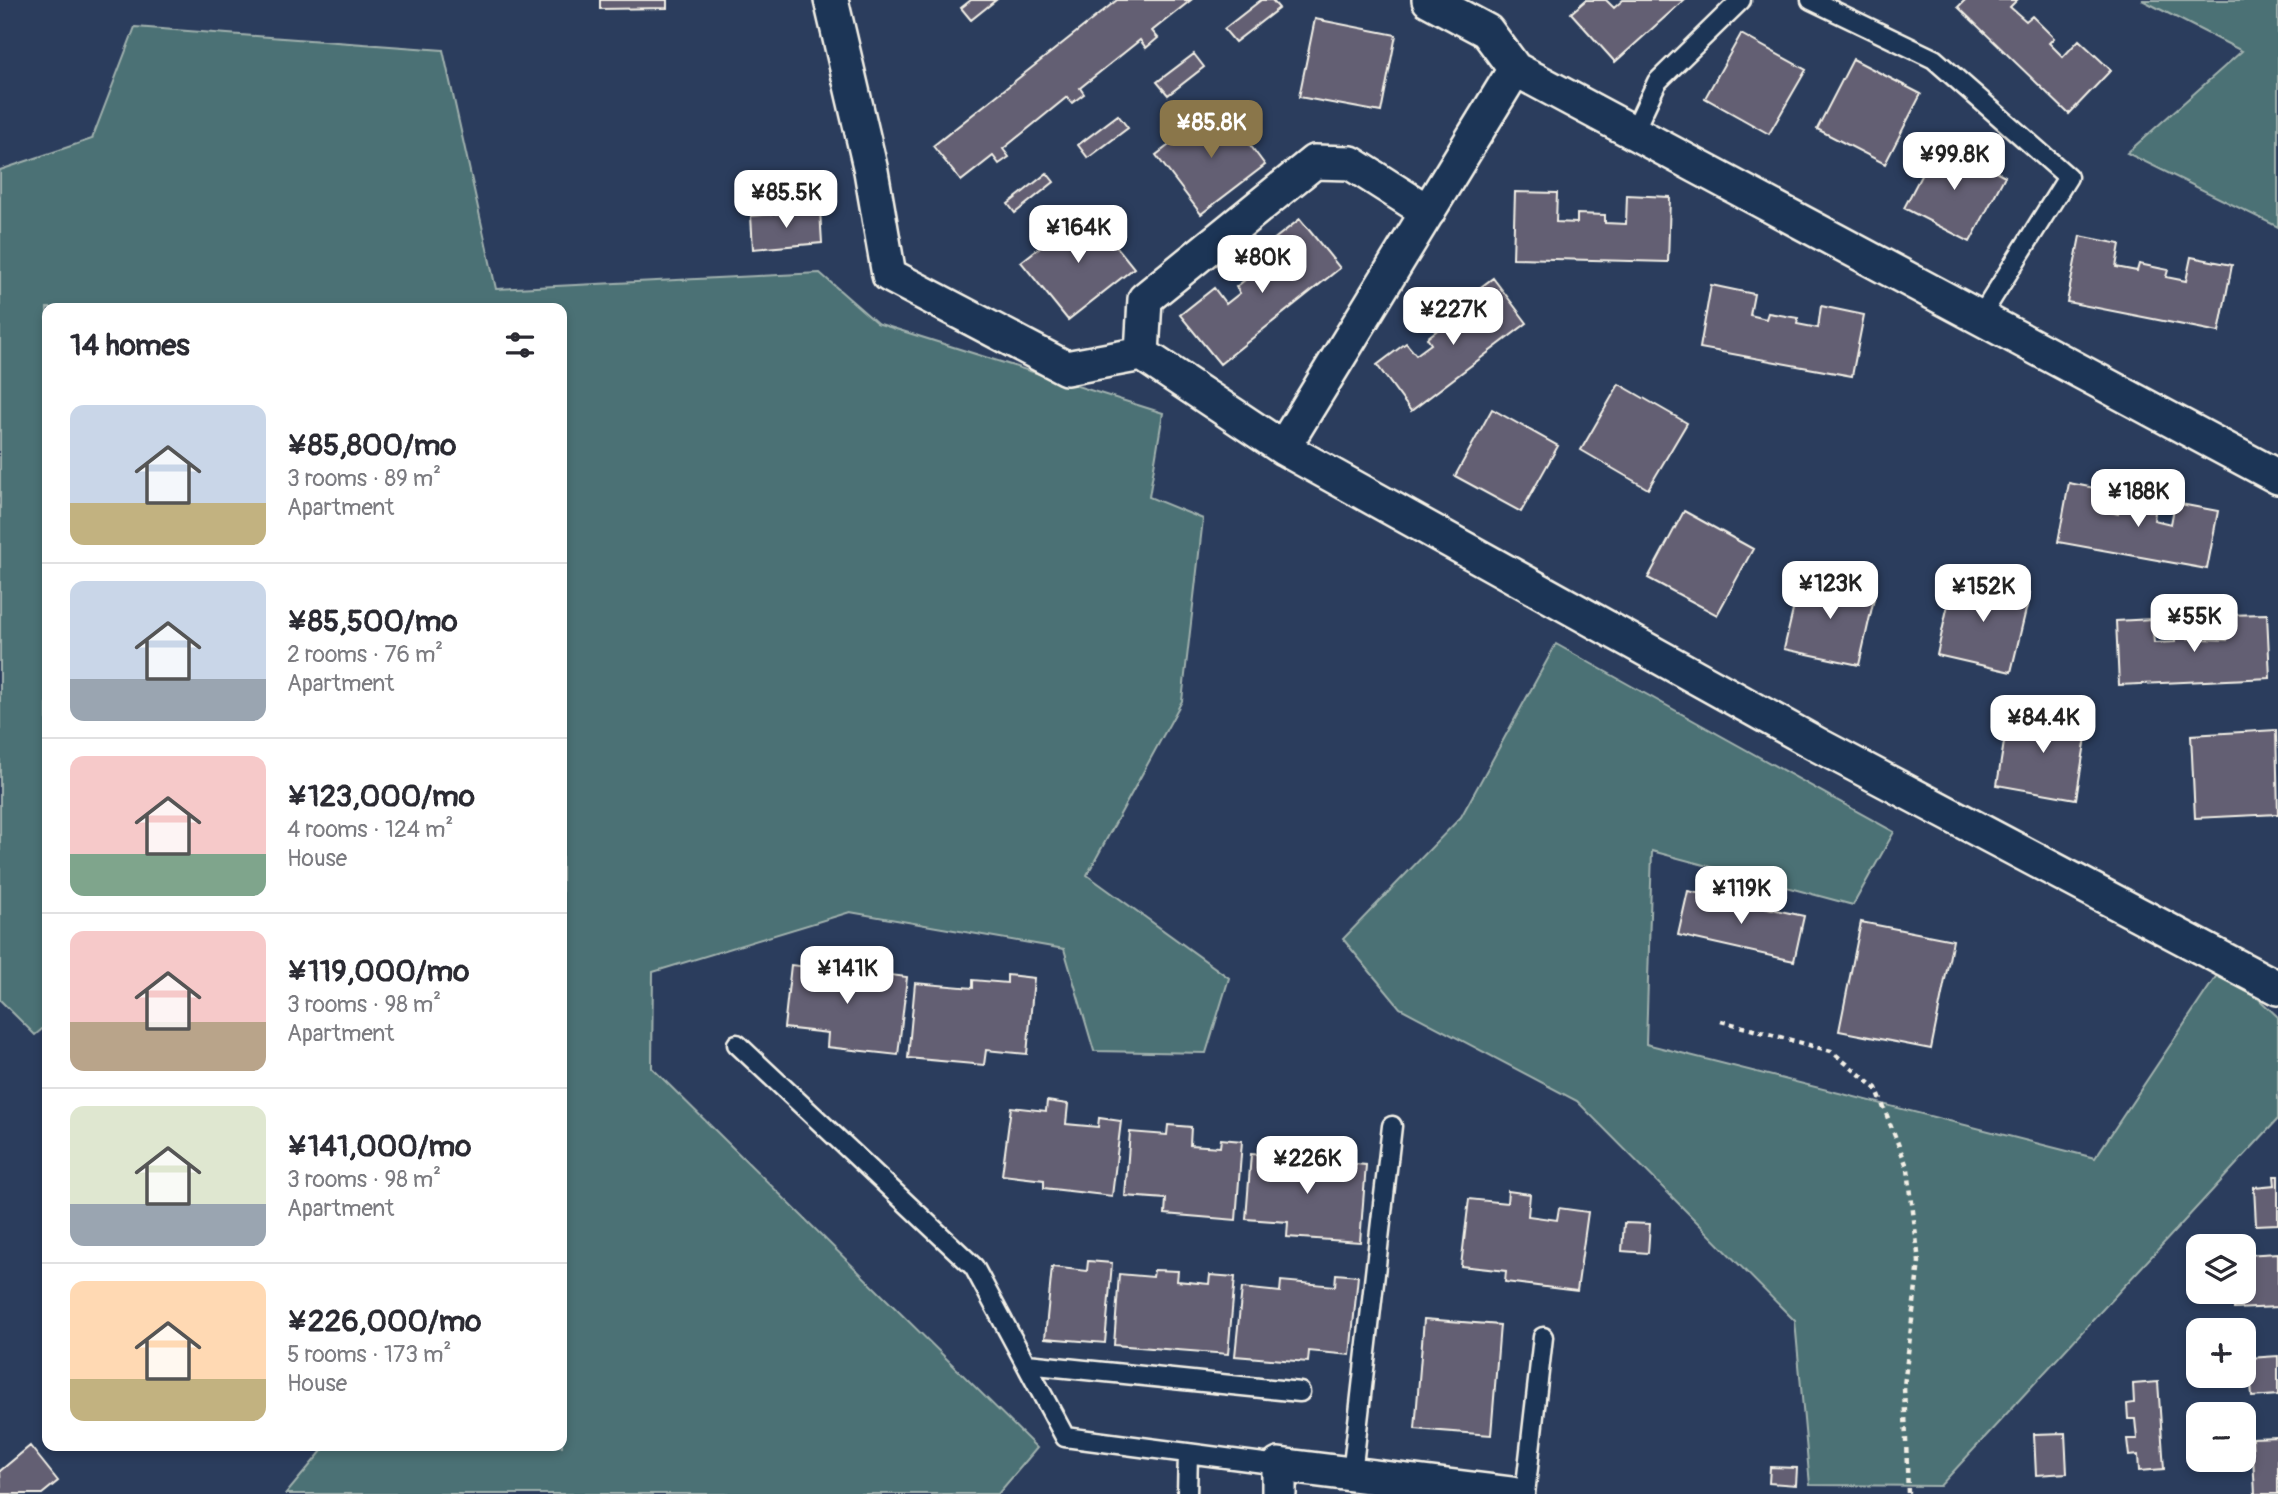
<!DOCTYPE html>
<meta charset="utf-8">
<style>
body{margin:0;font-family:Pangolin,sans-serif;background:#f7f7f7;color:#2b2b33;height:100vh;display:flex;flex-direction:column;font-size:26px;white-space:nowrap}
*{box-sizing:border-box;margin:0}
p{font-size:23px;color:#7c7c81}
.icon{flex:none;width:38px;height:38px;fill:none;stroke:currentColor;stroke-width:2;stroke-linecap:round;stroke-linejoin:round}
.map{position:relative;flex:1;overflow:hidden}
.sheet{position:absolute;left:42px;top:303px;width:525px;height:1148px;display:flex;flex-direction:column;background:#fff;border-radius:14px;box-shadow:0 4px 10px #0003}
.sheet>*{flex:none}
.buttons{position:absolute;left:2186px;top:1234px;display:grid;gap:14px}
.buttons a{display:grid;place-items:center;width:70px;height:70px;border-radius:14px;background:#fff;box-shadow:0 4px 10px #0003;font-size:35px}
.price{position:absolute;translate:-50% -60px;padding:0 16px;border-radius:14px;background:#fff;color:#222;font-size:23px;line-height:46px;filter:drop-shadow(0 2px 4px #0008)}
.price::after{content:'';position:absolute;left:50%;top:42px;width:21px;height:16px;margin-left:-10px;background:inherit;clip-path:polygon(0 0,100% 0,50% 100%)}
.price.current{background:#8a764a;color:#fff}
ul{padding:0;list-style:none}
li{display:flex;align-items:center;gap:21px;height:175px;padding:0 28px}
li+li{border-top:2px solid #e1e1e2}
li span{display:grid;place-items:center;flex:none;width:196px;height:140px;border-radius:14px;color:#555}
li>.icon{margin-inline-start:auto}
span .icon{width:84px;height:84px;fill:#fffc;stroke-width:1}
li b{font-size:30px}
h2{display:flex;justify-content:space-between;align-items:center;height:84px;padding:0 28px;font-size:30px}
.map>svg:first-child{display:block}
.green{fill:#4c7174;stroke:#a0b1ae;stroke-width:2}
.building{fill:#645f73;stroke:#f4f1e8;stroke-width:2}
.lines{fill:none;stroke-linecap:round;stroke-linejoin:round}
.lane-casing{stroke:#f4f1e8;stroke-width:23}
.street-casing{stroke:#f4f1e8;stroke-width:38}
.path{stroke:#f4f1e8;stroke-width:4.5;stroke-dasharray:5 5;stroke-linecap:butt}
.lane{stroke:#1d3557;stroke-width:18}
.street{stroke:#1d3557;stroke-width:33}
</style>
<div class="map">
<svg width="2278" height="1494" viewBox="0 0 2278 1494">
<rect width="100%" height="100%" fill="#2b3d5d"/>
<filter id="ink" filterUnits="userSpaceOnUse"><feTurbulence type="fractalNoise" baseFrequency=".0143" numOctaves="2"/><feDisplacementMap in="SourceGraphic" scale="14" xChannelSelector="R" yChannelSelector="G"/><feConvolveMatrix kernelMatrix="1 2 1 2 8 2 1 2 1" color-interpolation-filters="sRGB"/></filter>
<g filter="url(#ink)">
<path class="green" d="M2142,0H2278V227L2127,153L2242,51Z
M135,27L443,50L496,289L820,273L877,323L1163,413L1149,497L1203,519L1182,701L1087,875L1229,978L1206,1053L1094,1051L1064,949L850,912L653,972L652,1068L1037,1448L998,1494H286L326,1446H562V308H47V1025L35,1035L0,1000V170L92,139Z
M1556,644L1894,832L1853,905L1652,851L1646,1044L2095,1158L2223,966L2278,1017V1119L1940,1486L1810,1485L1795,1321L1577,1101L1400,1008L1343,939L1461,817Z"/>
<path class="building" d="M600,0H667V8L600,9Z
M971,0H996L971,20L961,8Z
M1117,0H1191L1152,31L1158,38L1146,48L1140,40L1080,88L1084,94L1072,103L1067,97L1003,149L1009,157L999,164L993,156L961,181L933,146Z
M1261,0H1272L1279,8L1235,42L1224,29Z
M1586,0H1606L1614,8L1623,0H1684L1615,62L1571,13Z
M1965,0H2017L2010,7L2026,21L2032,16L2054,38L2049,43L2063,57L2079,40L2111,70L2069,114L1958,7Z
M1315,19L1396,35L1381,112L1299,97Z
M1741,34L1806,70L1769,134L1705,98Z
M1194,54L1204,67L1168,95L1157,82Z
M1853,59L1921,94L1885,164L1817,129Z
M1221,106L1265,165L1201,214L1156,155Z
M1118,115L1128,128L1088,158L1078,145Z
M1939,141L2005,176L1970,242L1904,208Z
M1047,173L1054,182L1015,213L1008,204Z
M1515,192L1557,193L1556,222L1577,223V214L1605,215V223L1626,224L1627,195L1670,197L1668,262L1513,258Z
M820,210L822,243L753,249L751,216Z
M1087,210L1134,268L1068,320L1021,262Z
M1300,219L1340,268L1220,364L1180,315L1214,288L1226,304L1240,293L1236,287L1259,269L1263,274L1285,256L1272,241Z
M2080,236L2120,244L2116,267L2137,271L2139,264L2168,270L2166,277L2186,281L2191,257L2232,265L2219,332L2067,302Z
M1493,278L1527,323L1411,411L1377,365L1406,343L1416,355L1431,344L1427,338L1453,318L1458,324L1475,311L1465,299Z
M1711,285L1754,294L1750,315L1766,319L1768,313L1798,318L1797,324L1818,328L1821,306L1864,315L1852,376L1700,348Z
M1619,384L1687,423L1648,489L1581,450Z
M1492,409L1558,446L1521,512L1455,476Z
M2069,483L2105,490L2102,510L2118,514L2120,505L2155,512L2154,520L2171,524L2175,503L2218,511L2207,569L2058,542Z
M1684,511L1753,549L1717,615L1648,578Z
M1801,576L1875,594L1859,665L1784,649Z
M1954,576L2030,593L2011,672L1937,655Z
M2267,614L2270,678L2119,685L2116,621L2152,619L2154,643L2175,642V638L2227,640L2225,615Z
M2009,712L2088,725L2076,799L1997,785Z
M2276,730L2278,814L2195,818L2191,735Z
M1688,891L1804,916L1794,961L1678,935Z
M1861,922L1953,940L1931,1049L1839,1031Z
M827,956L853,959L851,970L907,977L898,1055L827,1047L828,1033L784,1028L791,965L825,969Z
M1007,975L1034,978L1027,1054L986,1050L984,1065L908,1058L915,983L973,988V980L1007,983Z
M1047,1101L1068,1104L1066,1124L1098,1127L1099,1118L1121,1121L1112,1196L1044,1188V1180L1002,1175L1011,1107L1046,1111Z
M1168,1125L1191,1127L1190,1145L1220,1147L1221,1139L1242,1141L1236,1220L1165,1214L1166,1199L1125,1196L1130,1132L1167,1135Z
M1289,1145L1312,1147L1311,1171L1343,1173L1344,1163L1366,1165L1360,1242L1287,1237L1288,1222L1246,1219L1251,1154L1288,1157Z
M2274,1176H2278V1224L2256,1225L2254,1187L2275,1185Z
M1508,1191L1530,1194L1528,1216L1557,1220L1559,1208L1588,1212L1577,1291L1505,1282L1506,1271L1461,1266L1469,1199L1507,1203Z
M1624,1223L1650,1224L1648,1253L1622,1251Z
M2278,1253V1307L2234,1309V1292H2244V1255Z
M1088,1261L1112,1263L1105,1343L1045,1338L1052,1267L1087,1271Z
M1154,1270L1178,1271L1177,1281L1209,1284L1210,1275L1235,1277L1228,1354L1114,1345L1119,1274L1153,1277Z
M1336,1274L1358,1276L1350,1355L1309,1351L1308,1362L1235,1356L1242,1288L1280,1292L1281,1281L1335,1286Z
M1424,1319L1500,1325L1491,1435L1415,1429Z
M2278,1356V1395L2252,1397L2249,1358Z
M2158,1382L2164,1469L2139,1471L2138,1455L2129,1456L2127,1439H2137L2135,1419H2128L2127,1404L2134,1403L2133,1384Z
M2065,1433L2067,1473L2036,1475L2034,1434Z
M2278,1437V1494H2255L2252,1438Z
M30,1446L58,1481L42,1494H1L0,1471Z
M1770,1467L1797,1468L1796,1485L1769,1483Z"/>
<g class="lines">
<g class="lane-casing">
<path id="lane" d="M1811,0L1934,59L2068,177L1981,316
M1634,131L1657,82L1741,0
M737,1044L974,1267L1065,1437L1279,1465
M1027,1364L1300,1392
M1352,1474L1392,1126
M1187,1494L1188,1453
M1525,1494L1543,1337"/>
</g>
<g class="street-casing">
<path id="street" d="M831,0L871,171L889,275L1066,368L1142,354
M1429,0L1487,31L1515,69L2278,477
M1428,212L1351,163L1314,162L1145,299L1142,354L1283,448L1820,746L2278,988
M1283,448L1515,69
M1279,1494V1465L1512,1494"/>
</g>
<path class="path" d="M1721,1021L1831,1051L1876,1088L1908,1169L1919,1262L1904,1386L1908,1494"/>
<use href="#lane" class="lane"/>
<use href="#street" class="street"/>
</g>
</g>
</svg>
<div class="buttons">
<a><svg class="icon" aria-label="layers" viewBox="0 0 24 24"><path d="M12 4l9 5-9 5-9-5zM3 14l9 5 9-5"/></svg></a>
<a>+</a>
<a>−</a>
</div>
<b class="price current" style="left:1211px;top:160px">¥85.8K</b>
<b class="price" style="left:1954px;top:192px">¥99.8K</b>
<b class="price" style="left:786px;top:230px">¥85.5K</b>
<b class="price" style="left:1078px;top:265px">¥164K</b>
<b class="price" style="left:1262px;top:295px">¥80K</b>
<b class="price" style="left:1453px;top:347px">¥227K</b>
<b class="price" style="left:2138px;top:529px">¥188K</b>
<b class="price" style="left:1830px;top:621px">¥123K</b>
<b class="price" style="left:1983px;top:624px">¥152K</b>
<b class="price" style="left:2194px;top:654px">¥55K</b>
<b class="price" style="left:2043px;top:755px">¥84.4K</b>
<b class="price" style="left:1741px;top:926px">¥119K</b>
<b class="price" style="left:847px;top:1006px">¥141K</b>
<b class="price" style="left:1307px;top:1196px">¥226K</b>
<section class="sheet">
<h2>14 homes<svg class="icon" aria-label="filters" viewBox="0 0 24 24"><path d="M4 7h16M4 17h16"/><circle cx="9" cy="7" r="2"/><circle cx="15" cy="17" r="2"/></svg></h2>
<ul>
<li><span style="background:linear-gradient(#c9d6e8 70%,#c2b280 0)"><svg class="icon" aria-label="home" viewBox="0 0 24 24"><path d="M3 11l9-7 9 7M6 9v11h12V9"/></svg></span><div><b>¥85,800/mo</b><p>3 rooms · 89 m²</p><p>Apartment</p></div></li>
<li><span style="background:linear-gradient(#c9d6e8 70%,#9aa5b1 0)"><svg class="icon" aria-label="home" viewBox="0 0 24 24"><path d="M3 11l9-7 9 7M6 9v11h12V9"/></svg></span><div><b>¥85,500/mo</b><p>2 rooms · 76 m²</p><p>Apartment</p></div></li>
<li><span style="background:linear-gradient(#f6c9c9 70%,#7fa58c 0)"><svg class="icon" aria-label="home" viewBox="0 0 24 24"><path d="M3 11l9-7 9 7M6 9v11h12V9"/></svg></span><div><b>¥123,000/mo</b><p>4 rooms · 124 m²</p><p>House</p></div></li>
<li><span style="background:linear-gradient(#f6c9c9 65%,#b9a48a 0)"><svg class="icon" aria-label="home" viewBox="0 0 24 24"><path d="M3 11l9-7 9 7M6 9v11h12V9"/></svg></span><div><b>¥119,000/mo</b><p>3 rooms · 98 m²</p><p>Apartment</p></div></li>
<li><span style="background:linear-gradient(#dfe7d0 70%,#9aa5b1 0)"><svg class="icon" aria-label="home" viewBox="0 0 24 24"><path d="M3 11l9-7 9 7M6 9v11h12V9"/></svg></span><div><b>¥141,000/mo</b><p>3 rooms · 98 m²</p><p>Apartment</p></div></li>
<li><span style="background:linear-gradient(#ffd9b3 70%,#c2b280 0)"><svg class="icon" aria-label="home" viewBox="0 0 24 24"><path d="M3 11l9-7 9 7M6 9v11h12V9"/></svg></span><div><b>¥226,000/mo</b><p>5 rooms · 173 m²</p><p>House</p></div></li>
</ul>
</section>
</div>
